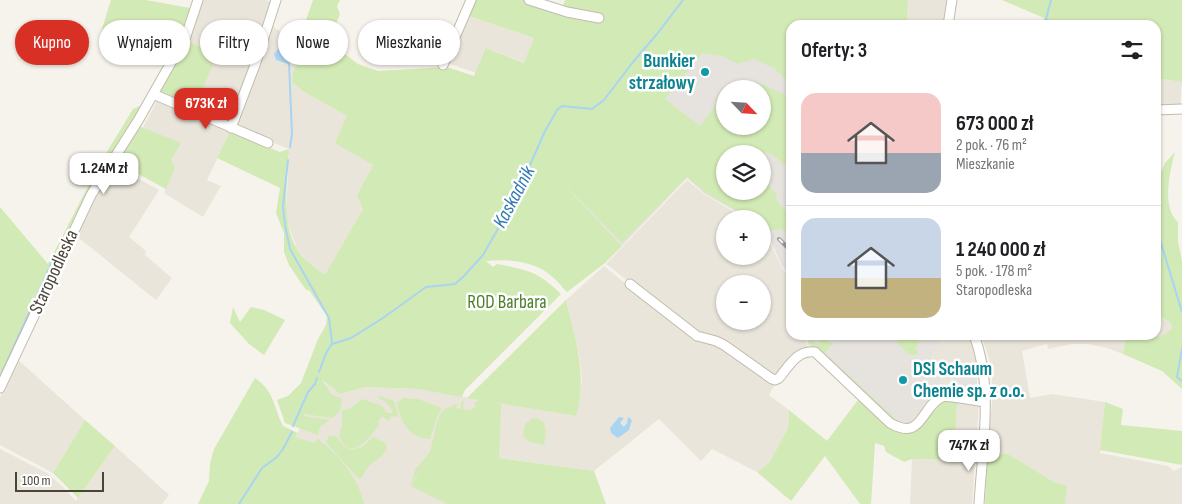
<!DOCTYPE html>
<html lang="pl">
<meta charset="utf-8">
<style>
body{margin:0;font-family:"Sofia Sans Condensed",sans-serif;background:#f6f6f6;color:#202124;height:100vh;display:flex;flex-direction:column;font-size:19px;white-space:nowrap}
*{box-sizing:border-box;margin:0}
p{font-size:16px;color:#757577}
.icon{flex:none;width:28px;height:28px;fill:none;stroke:currentColor;stroke-width:2;stroke-linecap:round;stroke-linejoin:round}
.map{position:relative;flex:1;overflow:hidden}
.details{position:absolute;left:786px;top:20px;width:375px;height:320px;display:flex;flex-direction:column;background:#fff;border-radius:15px;box-shadow:0 1px 4px #0004}
.details>*{flex:none}
.banner{position:absolute;left:15px;top:20px;width:475px;height:45px;display:flex;gap:10px}
.needle{width:32px;rotate:115deg}
.tools{position:absolute;left:716px;top:80px;display:grid;gap:10px}
.tools a{display:grid;place-items:center;width:55px;height:55px;border-radius:50%;background:#fff;box-shadow:0 1px 4px #0004;font-size:25px}
.scale{position:absolute;left:15px;bottom:12px;width:89px;box-sizing:border-box;padding-left:5px;border:2px solid #4b4439;border-top:0;font-size:14px;line-height:18px;white-space:nowrap;color:#4b4439;-webkit-text-stroke:4px #fff;paint-order:stroke}
.price{position:absolute;translate:-50% -42px;padding:0 11px;border-radius:10px;background:#fff;color:#222;font-size:16px;line-height:32px;filter:drop-shadow(0 1px 2px #0008)}
.price::after{content:'';position:absolute;left:50%;top:30px;width:15px;height:11px;margin-left:-8px;background:inherit;clip-path:polygon(0 0,100% 0,50% 100%)}
.price.on{background:#d93025;color:#fff}
ul{padding:0;list-style:none}
li{display:flex;align-items:center;gap:15px;height:125px;padding:0 15px}
li+li{border-top:1px solid #e0e0e0}
li span{display:grid;place-items:center;flex:none;width:140px;height:100px;border-radius:15px;color:#555}
li>.icon{margin-inline-start:auto}
span .icon{width:60px;height:60px;fill:#fffc;stroke-width:1}
li b{font-size:21px}
h2{display:flex;justify-content:space-between;align-items:center;height:60px;padding:0 15px;font-size:21px}
.chip{padding:0 18px;border-radius:22px;background:#fff;box-shadow:0 1px 4px #0004;font-size:18px;line-height:45px}
.chip.on{background:#d93025;color:#fff}
.map>svg:first-child{display:block}
.residential{fill:#eae5da;fill-rule:evenodd}
.industrial{fill:#e6e2dd;fill-rule:evenodd}
.green{fill:#d2eab5;fill-rule:evenodd}
.parking{fill:#e5e3e0}
.water{fill:#a9d4f2}
.lines{fill:none;stroke-linecap:round;stroke-linejoin:round}
.stream{stroke:#a9d4f2;stroke-width:2}
.minor-casing{stroke:#c2bbae;stroke-width:11}
.minor{stroke:#fff;stroke-width:9}
.rail-casing{stroke:#9a9a9a;stroke-width:4}
.rail{stroke:#fff;stroke-width:2;stroke-dasharray:5.5;stroke-linecap:butt}
.culture-dot{fill:#0f9aa8;stroke:#fff;stroke-width:2}
.labels{text-anchor:middle;dominant-baseline:central;stroke-width:5;stroke-linejoin:round;paint-order:stroke}
.culture-label{font-size:19px;font-weight:bold;fill:#0d838f;stroke:#fff;text-anchor:end}
.street-label{font-size:19px;fill:#4b4439;stroke:#fff}
.park-label{font-size:19px;fill:#4a7f2a;stroke:#fff}
.water-label{font-size:20px;font-style:italic;fill:#2e7ab2;stroke:#fff}
</style>
<div class="map">
<svg width="1182" height="504" viewBox="0 0 1182 504">
<rect width="100%" height="100%" fill="#f6f3ec"/>
<path class="residential" d="M202,0H266L270,2L272,5L267,22L304,49L293,72L306,93L347,116L373,165L357,195L363,209L325,276L309,263L297,249L286,217L289,149L193,110L187,42Z
M908,0H947L942,25H907Z
M469,16L534,38L525,63L487,48L476,73L447,63Z
M1156,78L1182,82L1180,107L1156,108Z
M157,101L230,132L207,180L221,186L203,217L164,193L175,168L143,127Z
M113,165L159,190L129,237L146,251L145,255L172,278L156,300L74,234Z
M687,180L704,194L746,219H725V256H762L763,228L782,268L791,279V335H809L806,343L812,350L775,377L698,335L606,264ZM725,284H762V321H725Z
M604,266L695,340L707,344H716L775,384L769,395L789,410L788,428L769,463L757,472L712,449L701,461L659,419L594,471L500,458L499,460L439,499L447,504H248L298,433L310,397L321,380L340,394L365,387L418,389L576,416L580,397L582,379L579,355L566,300Z
M1156,312L1161,317L1170,322L1172,328L1167,334L1158,339L1137,335H1156Z
M945,335H968L975,355L978,369L977,378L955,373L948,386L925,367Z
M981,335H1126L1123,354L1107,348L1088,344H1072L1048,349L1047,344L1022,351L1030,398L1052,394L1105,402L1100,453L1168,466L1174,471L1182,467V504H1065L1066,486L1054,482L1008,454L987,453L992,403V379L989,358Z
M16,358L85,420L53,473L0,445V398Z
M957,402L979,404L972,504H910L912,459L954,460Z
M115,446L169,495L162,504H0V449L47,473L62,486L76,501Z"/>
<path class="industrial" d="M791,25V276L782,266L765,228L763,227L762,219H749L705,194L687,178L622,246L558,178L573,176L644,51ZM725,89H762V126H725ZM725,154H762V191H725Z
M811,335H945L925,367L947,385L946,388L943,392L939,390L920,417L911,425H903L821,357L807,343Z"/>
<path class="green" d="M111,0H146L190,8L183,27L175,44L100,35Z
M313,0H340L337,6L340,14L331,37L306,20Z
M476,0H545L544,4L562,8L565,0H908L907,25H791V82L784,78L774,68L753,59L738,64L722,56L702,53L665,99L700,126L718,102L715,100C738,68 763,84 791,98V166L783,164L776,157L766,152L754,154H725V191H762L763,178L776,194L777,201L791,218V238L784,230L779,229L776,231L773,229L769,233L766,228L763,226L762,219H751L706,193L687,177L622,243L557,177L622,246L605,263L567,292C561,286 556,279 550,275C533,261 507,259 486,261L493,267L497,264C528,270 538,271 561,294L465,390L462,397L418,389L365,387L340,394L322,380L331,394L342,399L340,411L332,418L304,414V416L330,420L320,427L318,435L285,423L277,400L288,396L301,383L318,339L326,325L327,316L309,290H306L289,265L284,252V233L276,213L280,188L217,158L230,132L280,152L289,149C287,179 281,223 297,249C303,259 315,268 325,275L363,209L357,195L373,165L335,143L347,116L306,93L292,82L293,72L304,49L324,61L333,45L358,64L378,71L447,67L474,76L486,48L524,63L534,38L469,16ZM725,89H762V126H725Z
M1002,0H1182V82L1156,78V25H1043L1044,18Z
M187,42L218,53L193,110L156,93Z
M142,105L88,196L0,382V207L48,264L99,165L133,109Z
M139,126L181,143L171,160L175,168L166,189L116,162Z
M1175,152C1170,171 1161,207 1178,222V241L1182,261V389L1162,371L1123,354L1126,335C1145,335 1158,344 1172,328L1170,322L1161,317L1156,312V183L1165,163Z
M566,300C575,339 588,376 576,416L479,400L501,404L499,459V458L594,471L606,504H447L411,486L426,461L411,484L415,470L430,452L437,422L441,413L445,409L457,404L456,409L461,408V402L464,400L463,409L472,410L473,408L475,407V403L479,400L467,398Z
M233,307L240,322L251,307L264,310L285,320L264,355L249,344L230,323Z
M811,335H814L813,342L819,344L822,335H832L827,337L828,342L833,343L825,353L901,424L893,420L814,349L813,346L808,343Z
M896,335H924L915,348L918,352L916,355H910L897,343Z
M255,378C275,392 273,406 283,426L298,433L295,437L314,443L318,439C338,454 359,479 364,504H198L209,481L210,463L214,449Z
M379,396L394,401L398,415L396,417L391,416L389,421L382,416L378,422L380,424C370,437 350,465 339,435L342,425V410L349,409L362,399L382,406L387,413H392L393,411L385,401L379,399Z
M403,398L418,399L442,408L437,417L430,439C409,438 400,422 397,403Z
M858,400C871,411 898,440 917,429L942,401L957,402L954,460L912,459L904,462L886,452L884,446L875,443L871,504H860L825,456L791,501L757,472L769,463L788,428L789,410L827,441Z
M1105,402L1123,409L1121,425L1182,431V465L1100,450Z
M533,418C549,419 546,433 544,445L530,442L523,436L525,424Z
M85,420L115,446L78,498L53,473Z
M329,436H336L344,446L352,450L362,447L373,437L385,443L387,448C383,458 372,461 366,470C363,475 364,477 359,479L327,444L326,441Z
M987,453L1008,454L1054,482L1067,486L1065,504H985Z"/>
<path class="parking" d="M955,373L977,378V397L956,396L948,389Z"/>
<path class="water" d="M279,48L291,49L293,52L294,62L288,64L276,60L274,54Z
M619,417L624,418L620,423L624,427L627,423L628,417L632,420L629,430L618,438L611,433L610,428Z"/>
<g class="lines">
<path class="stream" d="M1051,0L1046,19L1054,25
M289,64L292,134L290,147
M288,160L283,207L285,225L290,249L329,318L332,343
M1156,204L1157,230L1182,312
M1182,349L1177,377L1182,381
M319,372L326,353L332,344L351,338L383,318L426,287L455,284L464,276L483,255L515,199L545,131L557,110L562,106L592,109L604,100L633,62L657,34L683,0
M0,377L53,260
M293,426L308,392L315,384L317,378
M239,504L262,468L277,457L283,449L292,432"/>
<g class="minor-casing">
<path id="minor" d="M529,0L567,12L599,18
M948,25L952,0
M443,65L471,0
M153,94L268,143
M1156,110L1182,109
M231,128L255,65L276,0
M630,284L697,336L716,341L724,345L772,379L775,380L779,378C789,366 797,350 815,352L890,423C923,442 921,406 942,397C948,395 976,401 985,402
M974,335C994,387 982,450 979,504
M0,388L91,195L139,119L186,36L198,0"/>
</g>
<use href="#minor" class="minor"/>
<g class="rail-casing">
<path id="rail" d="M788,141L791,142
M779,239L791,251"/>
</g>
<use href="#rail" class="rail"/>
</g>
<g class="culture-dot">
<circle cx="705" cy="72" r="5"/>
<circle cx="903" cy="380" r="5"/>
</g>
<g class="labels">
<g class="culture-label">
<text x="695" y="61">Bunkier<tspan x="695" dy="22">strzałowy</tspan></text>
<text x="913" y="369" text-anchor="start">DSI Schaum<tspan x="913" dy="22">Chemie sp. z o.o.</tspan></text>
</g>
<g class="street-label">
<text transform="translate(54 272) rotate(-65)">Staropodleska</text>
</g>
<g class="park-label">
<text x="507" y="302">ROD Barbara</text>
</g>
<g class="water-label">
<text transform="translate(514 197) rotate(-62)">Kaskadnik</text>
</g>
</g>
</svg>
<div class="tools">
<a><svg class="needle" viewBox="-14 -14 28 28"><path d="M0-13l5 13h-10z" fill="#e53935"/><path d="M0 13l5-13h-10z" fill="#757577"/></svg></a>
<a><svg class="icon" aria-label="layers" viewBox="0 0 24 24"><path d="M12 4l9 5-9 5-9-5zM3 14l9 5 9-5"/></svg></a>
<a>+</a>
<a>−</a>
</div>
<div class="scale">100 m</div>
<b class="price on" style="left:206px;top:130px">673K zł</b>
<b class="price" style="left:104px;top:195px">1.24M zł</b>
<b class="price" style="left:969px;top:472px">747K zł</b>
<div class="banner">
<a class="chip on">Kupno</a>
<a class="chip">Wynajem</a>
<a class="chip">Filtry</a>
<a class="chip">Nowe</a>
<a class="chip">Mieszkanie</a>
</div>
<section class="details">
<h2>Oferty: 3<svg class="icon" aria-label="filters" viewBox="0 0 24 24"><path d="M4 7h16M4 17h16"/><circle cx="9" cy="7" r="2"/><circle cx="15" cy="17" r="2"/></svg></h2>
<ul>
<li><span style="background:linear-gradient(#f6c9c9 60%,#9aa5b1 0)"><svg class="icon" aria-label="home" viewBox="0 0 24 24"><path d="M3 11l9-7 9 7M6 9v11h12V9"/></svg></span><div><b>673 000 zł</b><p>2 pok. · 76 m²</p><p>Mieszkanie</p></div></li>
<li><span style="background:linear-gradient(#c9d6e8 60%,#c2b280 0)"><svg class="icon" aria-label="home" viewBox="0 0 24 24"><path d="M3 11l9-7 9 7M6 9v11h12V9"/></svg></span><div><b>1 240 000 zł</b><p>5 pok. · 178 m²</p><p>Staropodleska</p></div></li>
</ul>
</section>
</div>
